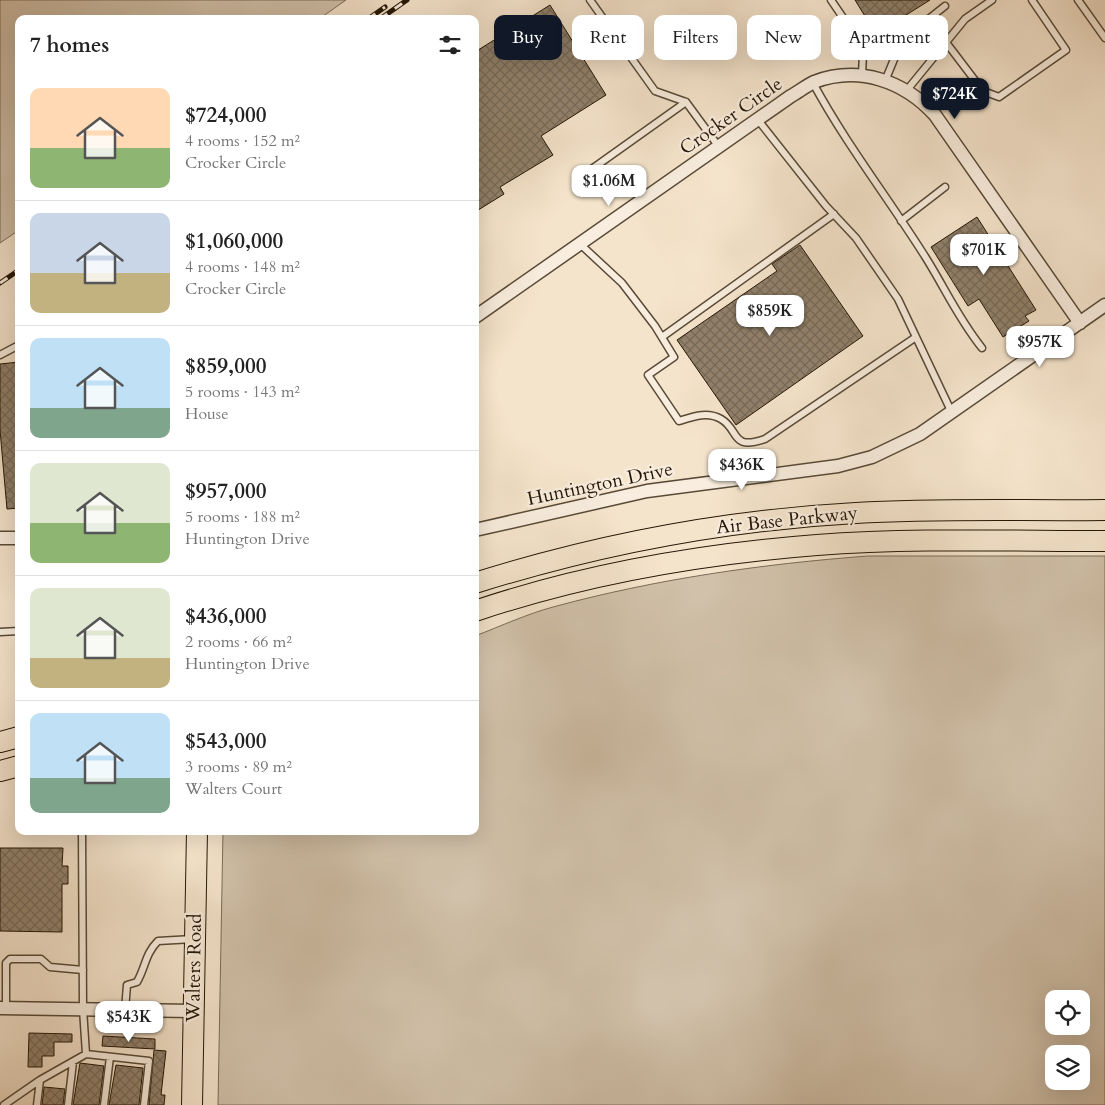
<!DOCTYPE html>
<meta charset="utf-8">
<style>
body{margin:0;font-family:Cardo,serif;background:#f2f2f2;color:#222;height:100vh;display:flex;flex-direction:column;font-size:19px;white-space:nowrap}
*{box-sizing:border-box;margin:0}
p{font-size:16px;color:#767676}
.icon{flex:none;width:28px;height:28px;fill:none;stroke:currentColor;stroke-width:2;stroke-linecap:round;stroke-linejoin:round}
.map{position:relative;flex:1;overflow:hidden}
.panel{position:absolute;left:15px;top:15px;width:464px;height:820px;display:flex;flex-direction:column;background:#fff;border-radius:10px;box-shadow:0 5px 20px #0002}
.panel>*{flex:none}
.banner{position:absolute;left:494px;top:15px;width:475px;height:45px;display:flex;gap:10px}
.fabs{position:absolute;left:1045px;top:990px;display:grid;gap:10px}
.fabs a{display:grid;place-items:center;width:45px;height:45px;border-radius:10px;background:#fff;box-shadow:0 5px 20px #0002;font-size:25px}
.price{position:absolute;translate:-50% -42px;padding:0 11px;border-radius:10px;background:#fff;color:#222;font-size:16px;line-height:32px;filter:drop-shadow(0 1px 2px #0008)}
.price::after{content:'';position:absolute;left:50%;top:30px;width:15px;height:11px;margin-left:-8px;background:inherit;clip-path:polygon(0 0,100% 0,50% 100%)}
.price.current{background:#111827;color:#fff}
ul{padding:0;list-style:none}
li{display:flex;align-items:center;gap:15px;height:125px;padding:0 15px}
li+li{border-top:1px solid #e0e0e0}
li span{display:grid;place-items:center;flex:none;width:140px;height:100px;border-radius:10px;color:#555}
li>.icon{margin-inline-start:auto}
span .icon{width:60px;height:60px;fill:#fffc;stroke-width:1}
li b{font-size:21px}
h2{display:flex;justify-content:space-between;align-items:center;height:60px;padding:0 15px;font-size:21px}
.chip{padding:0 18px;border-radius:10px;background:#fff;box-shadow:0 5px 20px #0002;font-size:18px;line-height:45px}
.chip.current{background:#111827;color:#fff}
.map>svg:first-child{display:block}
.grass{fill:#d1c1aa;stroke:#7a6c58;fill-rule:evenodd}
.building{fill:url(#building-cross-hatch);stroke:#241605}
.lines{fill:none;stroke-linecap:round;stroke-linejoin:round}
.lane-casing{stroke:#584a37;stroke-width:9}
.street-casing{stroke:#584a37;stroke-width:15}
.primary-casing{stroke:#241605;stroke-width:22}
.lane{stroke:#f8edde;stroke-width:6}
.street{stroke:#f8edde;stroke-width:12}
.primary{stroke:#f5e4cc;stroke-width:20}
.rail-casing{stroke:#241605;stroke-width:5}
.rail{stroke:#f8edde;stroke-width:3;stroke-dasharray:9;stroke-linecap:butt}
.labels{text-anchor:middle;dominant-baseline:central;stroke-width:4.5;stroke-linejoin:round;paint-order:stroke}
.street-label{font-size:19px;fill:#241605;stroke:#f8edde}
</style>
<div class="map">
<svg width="1105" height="1105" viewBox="0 0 1105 1105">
<defs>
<pattern id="building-cross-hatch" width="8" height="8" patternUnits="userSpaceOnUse" patternTransform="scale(1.25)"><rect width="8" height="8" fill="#91816c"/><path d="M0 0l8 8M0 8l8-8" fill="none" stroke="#766957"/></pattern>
</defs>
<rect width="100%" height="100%" fill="#f5e4cc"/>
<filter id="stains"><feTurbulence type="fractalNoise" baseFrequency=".004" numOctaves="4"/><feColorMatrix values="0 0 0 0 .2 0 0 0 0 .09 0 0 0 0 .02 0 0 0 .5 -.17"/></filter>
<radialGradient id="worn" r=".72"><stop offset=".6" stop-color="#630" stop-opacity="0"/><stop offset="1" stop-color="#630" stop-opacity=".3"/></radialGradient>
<path class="grass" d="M0,0H346L319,19H19V230L0,243Z
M868,556H1105V1105H218L223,831H475V636C501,626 527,614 553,607C656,579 762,564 868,556ZM1054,999H1081V1026H1054ZM1054,1054H1081V1081H1054Z"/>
<path class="building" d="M855,0H930L876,34Z
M550,5L606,95L541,136L553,155L500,187L504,194L475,212V52Z
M977,217L1036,310L1025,316L1029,321L1003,337L979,299L968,306L931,247Z
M800,245L863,336L736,425L677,340L777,271L772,264Z
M19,362V508L7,509L0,430V364Z
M0,848H63L62,866H68V884H62V932L0,931Z
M29,1033L72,1034V1042H54V1056H42V1067H28Z
M103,1036L155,1039V1049L102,1046Z
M154,1050L166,1051L161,1095H165L164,1105H149Z
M80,1063L104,1066L99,1105H73Z
M116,1065L143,1068L139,1105H109Z
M44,1087L65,1089L63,1105H42Z"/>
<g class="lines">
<g class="lane-casing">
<path id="lane" d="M590,0L655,91L686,102
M831,0L861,44L863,53L862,75
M1078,0L1105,38
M945,41L983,91L999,97L1066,50L1032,0
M885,81L902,40L945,6
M813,83C846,144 889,199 926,258C946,290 958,318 982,348
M907,90L965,19L992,0
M758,120L826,206L856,238L898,299L952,413
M582,176L686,102L719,147
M901,221L945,187
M580,244L622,283L655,326L674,357L648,375L679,421C692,417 707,411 721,419C740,430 730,451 765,439L916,337
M662,337L834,214
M0,355L19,345
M0,632L19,631
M82,831L83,1009L86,1054
M6,1008V963L10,959H41L50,967L83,970
M125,1010L127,985L137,982C146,966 145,954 158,941L193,939
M4,1105L40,1080L86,1054L149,1061L144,1105
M37,1105L40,1080
M68,1105L73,1062
M104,1105L110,1057"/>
</g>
<g class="street-casing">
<path id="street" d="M475,317L791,96C798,92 806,86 814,82C859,65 904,81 935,115L1080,323
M475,530L647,491L838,466L872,457L920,434L1105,305
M0,538H19
M0,1008L192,1011"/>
</g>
<g class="primary-casing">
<path id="primary" d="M475,583C599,544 726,520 856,513C939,508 1022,511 1105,510
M475,611C585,574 701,554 817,545C912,538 1009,541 1105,541
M0,742L19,737
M0,771L19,766
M192,1105L197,831"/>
</g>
<use href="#lane" class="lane"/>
<use href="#street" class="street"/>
<use href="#primary" class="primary"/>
<g class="rail-casing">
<path id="rail" d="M368,19L385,7
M380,19L407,0
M0,283L19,270"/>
</g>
<use href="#rail" class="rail"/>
</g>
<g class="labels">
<g class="street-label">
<text transform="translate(731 116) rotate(-35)">Crocker Circle</text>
<text transform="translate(600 484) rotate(-12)">Huntington Drive</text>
<text transform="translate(787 520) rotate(-6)">Air Base Parkway</text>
<text transform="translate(194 968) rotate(-89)">Walters Road</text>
</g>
</g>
<rect width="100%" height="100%" filter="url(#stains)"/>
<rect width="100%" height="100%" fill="url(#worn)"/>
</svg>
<div class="fabs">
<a><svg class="icon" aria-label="locate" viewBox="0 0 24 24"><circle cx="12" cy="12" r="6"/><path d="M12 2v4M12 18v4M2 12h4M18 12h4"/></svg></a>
<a><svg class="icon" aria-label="layers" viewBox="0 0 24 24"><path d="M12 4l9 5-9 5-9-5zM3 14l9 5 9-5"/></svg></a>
</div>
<b class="price current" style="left:955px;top:120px">$724K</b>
<b class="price" style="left:609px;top:207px">$1.06M</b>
<b class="price" style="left:984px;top:276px">$701K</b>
<b class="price" style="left:770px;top:337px">$859K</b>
<b class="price" style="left:1040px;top:368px">$957K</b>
<b class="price" style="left:742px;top:491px">$436K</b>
<b class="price" style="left:129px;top:1043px">$543K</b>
<div class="banner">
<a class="chip current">Buy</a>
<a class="chip">Rent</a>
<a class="chip">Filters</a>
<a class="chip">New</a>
<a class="chip">Apartment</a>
</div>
<section class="panel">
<h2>7 homes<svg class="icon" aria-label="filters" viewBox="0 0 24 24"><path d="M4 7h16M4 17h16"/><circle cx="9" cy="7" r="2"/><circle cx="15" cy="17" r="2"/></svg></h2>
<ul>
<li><span style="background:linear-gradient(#ffd9b3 60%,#8fb573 0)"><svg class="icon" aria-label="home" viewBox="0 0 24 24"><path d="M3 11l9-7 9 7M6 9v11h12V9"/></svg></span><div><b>$724,000</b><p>4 rooms · 152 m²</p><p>Crocker Circle</p></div></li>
<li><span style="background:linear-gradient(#c9d6e8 60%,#c2b280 0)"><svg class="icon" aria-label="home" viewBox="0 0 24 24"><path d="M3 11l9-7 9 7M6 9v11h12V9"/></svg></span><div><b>$1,060,000</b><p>4 rooms · 148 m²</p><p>Crocker Circle</p></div></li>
<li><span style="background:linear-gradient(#bfe0f5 70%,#7fa58c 0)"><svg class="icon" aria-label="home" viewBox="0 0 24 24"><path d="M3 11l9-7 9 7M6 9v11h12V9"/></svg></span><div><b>$859,000</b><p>5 rooms · 143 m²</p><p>House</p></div></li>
<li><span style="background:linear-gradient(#dfe7d0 60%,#8fb573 0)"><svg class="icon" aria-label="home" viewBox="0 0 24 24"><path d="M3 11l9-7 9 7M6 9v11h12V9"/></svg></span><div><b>$957,000</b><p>5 rooms · 188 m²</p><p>Huntington Drive</p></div></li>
<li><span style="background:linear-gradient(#dfe7d0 70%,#c2b280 0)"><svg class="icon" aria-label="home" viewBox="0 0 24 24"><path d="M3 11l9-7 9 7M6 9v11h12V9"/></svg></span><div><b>$436,000</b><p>2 rooms · 66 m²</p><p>Huntington Drive</p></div></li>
<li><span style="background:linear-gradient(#bfe0f5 65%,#7fa58c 0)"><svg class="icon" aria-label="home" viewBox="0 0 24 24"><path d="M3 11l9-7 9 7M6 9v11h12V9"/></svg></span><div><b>$543,000</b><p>3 rooms · 89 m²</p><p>Walters Court</p></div></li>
</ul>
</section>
</div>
